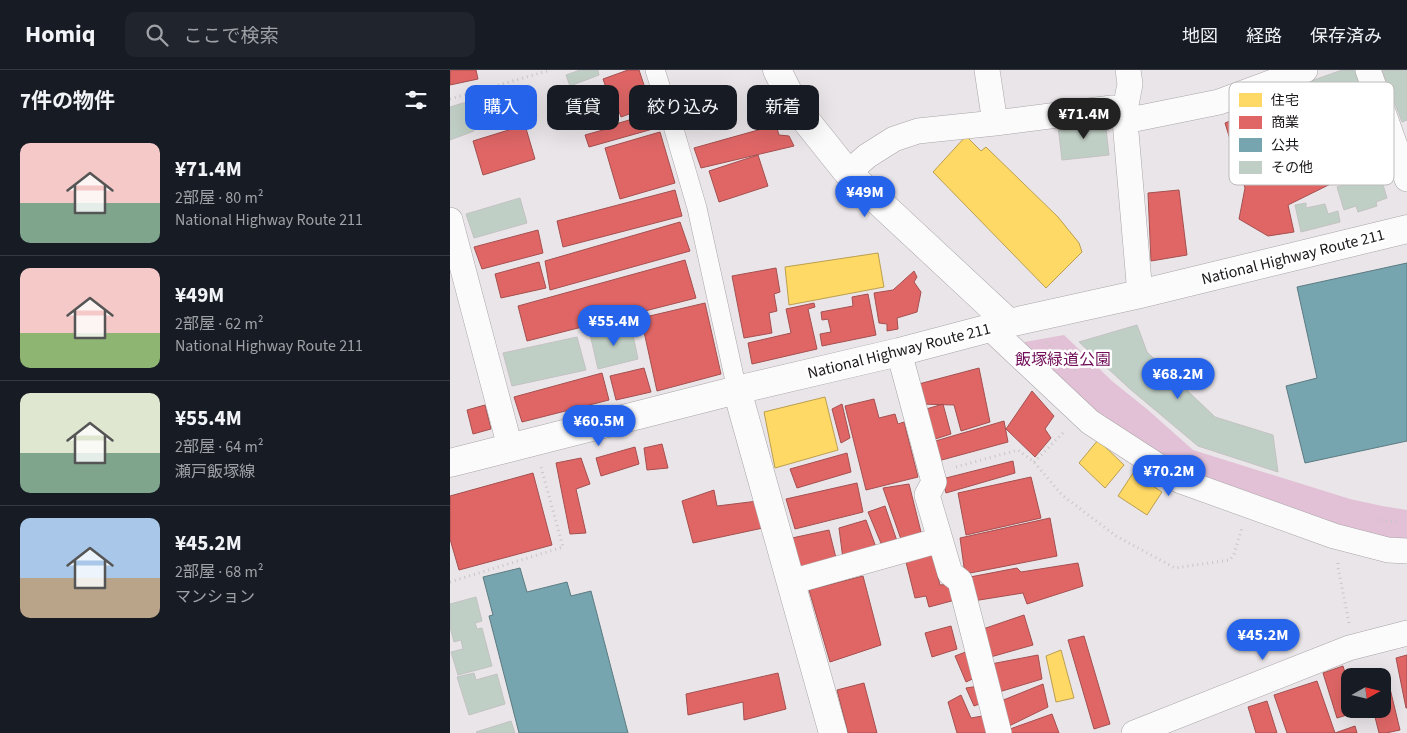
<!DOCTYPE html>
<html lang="ja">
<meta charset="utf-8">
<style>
body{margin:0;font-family:"Source Sans 3","Noto Sans JP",sans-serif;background:#20242c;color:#f1f3f6;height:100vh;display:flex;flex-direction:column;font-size:19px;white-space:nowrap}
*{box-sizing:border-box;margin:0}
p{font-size:16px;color:#9ea1a6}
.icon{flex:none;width:28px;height:28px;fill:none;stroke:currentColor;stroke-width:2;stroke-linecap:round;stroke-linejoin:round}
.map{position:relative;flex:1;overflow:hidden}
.sheet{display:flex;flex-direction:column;background:#171b24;width:450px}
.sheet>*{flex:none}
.top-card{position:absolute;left:15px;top:15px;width:475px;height:45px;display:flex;gap:10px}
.needle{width:32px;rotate:82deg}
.tools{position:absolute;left:891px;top:598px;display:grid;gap:10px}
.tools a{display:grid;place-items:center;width:50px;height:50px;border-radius:10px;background:#171b24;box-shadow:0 5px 20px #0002;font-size:25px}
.price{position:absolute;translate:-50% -42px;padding:0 11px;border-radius:18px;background:#2563eb;color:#fff;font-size:16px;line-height:32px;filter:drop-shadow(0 1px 2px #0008)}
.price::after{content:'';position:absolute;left:50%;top:30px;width:15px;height:11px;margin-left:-8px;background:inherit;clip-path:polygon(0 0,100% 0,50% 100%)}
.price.on{background:#222;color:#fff}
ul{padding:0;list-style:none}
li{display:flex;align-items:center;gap:15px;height:125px;padding:0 20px}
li+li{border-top:1px solid #363941}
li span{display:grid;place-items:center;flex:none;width:140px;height:100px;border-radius:10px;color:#555}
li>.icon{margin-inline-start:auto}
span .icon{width:60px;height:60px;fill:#fffc;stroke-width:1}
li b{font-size:21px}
h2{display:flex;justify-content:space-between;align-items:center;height:60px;padding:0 20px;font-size:21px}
.pill{padding:0 18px;border-radius:10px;background:#171b24;box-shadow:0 5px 20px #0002;font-size:18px;line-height:45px}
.pill.on{background:#2563eb;color:#fff}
header{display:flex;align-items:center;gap:30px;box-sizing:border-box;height:70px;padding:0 25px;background:#171b24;border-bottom:1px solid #363941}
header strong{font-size:24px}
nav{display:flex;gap:28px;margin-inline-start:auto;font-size:18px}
.search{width:350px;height:45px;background:#20242c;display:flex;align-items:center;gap:12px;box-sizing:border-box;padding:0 18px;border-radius:10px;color:#9ea1a6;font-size:19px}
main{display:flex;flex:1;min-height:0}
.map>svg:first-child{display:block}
.green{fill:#e2c0d5}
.homes{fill:#ffd966;stroke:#bb9f4f}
.shops{fill:#e06666;stroke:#a54f4f}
.public{fill:#76a5af;stroke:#5b7b82}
.building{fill:#c0cfc5;stroke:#c2c2c2}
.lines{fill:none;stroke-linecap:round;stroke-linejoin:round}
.pedestrian-casing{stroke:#a8a5a7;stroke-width:20}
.minor-casing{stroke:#a8a5a7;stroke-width:26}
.tertiary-casing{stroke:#a8a5a7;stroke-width:29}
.secondary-casing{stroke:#a8a5a7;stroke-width:29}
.trunk-casing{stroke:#a8a5a7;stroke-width:29}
.path{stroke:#c8c6c7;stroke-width:3;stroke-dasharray:1 4;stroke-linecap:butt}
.pedestrian{stroke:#fcfbfc;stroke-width:19}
.minor{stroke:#fcfbfc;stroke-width:25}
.tertiary{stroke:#fcfbfc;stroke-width:28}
.secondary{stroke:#fcfbfc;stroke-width:28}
.trunk{stroke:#fcfbfc;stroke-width:28}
.labels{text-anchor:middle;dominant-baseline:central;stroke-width:5;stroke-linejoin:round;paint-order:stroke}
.street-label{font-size:16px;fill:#1b181a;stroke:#fff}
.park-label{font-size:16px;fill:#700f58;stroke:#fff}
.key{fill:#fff;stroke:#bbbaba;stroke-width:1}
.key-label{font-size:14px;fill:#1b181a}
</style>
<header>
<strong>Homiq</strong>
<div class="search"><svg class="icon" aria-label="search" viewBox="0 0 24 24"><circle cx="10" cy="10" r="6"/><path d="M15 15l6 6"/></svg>ここで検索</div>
<nav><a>地図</a><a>経路</a><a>保存済み</a></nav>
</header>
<main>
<section class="sheet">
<h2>7件の物件<svg class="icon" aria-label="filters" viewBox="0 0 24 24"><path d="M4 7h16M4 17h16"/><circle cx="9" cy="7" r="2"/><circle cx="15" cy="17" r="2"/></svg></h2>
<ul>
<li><span style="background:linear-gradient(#f6c9c9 60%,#7fa58c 0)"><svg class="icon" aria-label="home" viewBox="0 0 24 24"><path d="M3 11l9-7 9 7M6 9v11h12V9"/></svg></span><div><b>¥71.4M</b><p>2部屋 · 80 m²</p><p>National Highway Route 211</p></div></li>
<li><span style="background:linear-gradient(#f6c9c9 65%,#8fb573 0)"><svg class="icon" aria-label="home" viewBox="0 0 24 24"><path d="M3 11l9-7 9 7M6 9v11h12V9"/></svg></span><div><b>¥49M</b><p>2部屋 · 62 m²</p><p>National Highway Route 211</p></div></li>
<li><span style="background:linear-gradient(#dfe7d0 60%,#7fa58c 0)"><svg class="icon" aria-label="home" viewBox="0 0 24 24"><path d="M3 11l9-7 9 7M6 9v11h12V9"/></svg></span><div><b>¥55.4M</b><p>2部屋 · 64 m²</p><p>瀬戸飯塚線</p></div></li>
<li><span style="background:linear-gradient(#a9c7e8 60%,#b9a48a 0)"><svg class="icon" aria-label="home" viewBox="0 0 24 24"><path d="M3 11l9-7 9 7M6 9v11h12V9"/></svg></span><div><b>¥45.2M</b><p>2部屋 · 68 m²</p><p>マンション</p></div></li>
</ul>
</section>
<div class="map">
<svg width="957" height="663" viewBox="0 0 957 663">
<rect width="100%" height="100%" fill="#eae5e8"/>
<path class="green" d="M614,265L662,311L698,340L743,380L900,429L932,436L957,440V472L930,469L734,404L678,369L569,273Z"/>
<path class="homes" d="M516,66L531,81L536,77L608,147L629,173L632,182L596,218L483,102Z
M428,183L434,217L339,235L335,197Z
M375,327L388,380L325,398L314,342Z
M648,370L674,395L655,418L629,393Z
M683,403L712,422L697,445L668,426Z
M611,580L624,628L606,632L596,586Z"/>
<path class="shops" d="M2,0H26L28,9L0,15V1Z
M178,0H189L201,36L171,47L168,39L160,42L155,27L159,26L153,9Z
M902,30L923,93L838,135L844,162L818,166L789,149L795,118L775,53L814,37L822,54Z
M206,42L210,57L139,77L135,65L160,58L159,56Z
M75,55L85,89L33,105L23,71Z
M326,55L329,65L339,66L344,76L251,98L244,78Z
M210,62L225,113L170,129L155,78Z
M308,85L318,116L269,132L259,101Z
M225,120L232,146L113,177L107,151Z
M729,120L737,185L701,191L698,123Z
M230,152L240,181L100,220L95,191Z
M88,160L93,183L32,199L24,177Z
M235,190L246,228L77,271L68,236Z
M89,192L96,218L51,228L45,204Z
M326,198L330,222L324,224L327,241L319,243L322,263L294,268L282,206Z
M464,201L467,207L464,212L471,222L467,242L447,248L448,259L437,261V254L429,253L424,223L443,220Z
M418,224L426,265L372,276L370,264L381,262L378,249L372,250L371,242L403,236L402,227Z
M255,233L271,304L207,321L191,248Z
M364,233L365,237L358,239L367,279L302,294L298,273L341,263L336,239Z
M194,298L201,322L166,330L160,306Z
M529,298L540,352L511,361L504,335L469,334L465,315Z
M152,303L159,330L72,352L64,327Z
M582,321L604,346L595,359L601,368L585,387L556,359Z
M424,329L429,348L445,344L448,354L454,352L468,407L416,420L395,336Z
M392,334L400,368L391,373L382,339Z
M493,334L501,364L482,370L473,340Z
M35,335L41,359L23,364L17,340Z
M554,351L558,372L488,391L482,372Z
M212,374L218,398L197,400L194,378Z
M185,377L189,394L151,406L146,388Z
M397,383L401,402L347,418L340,399Z
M131,388L140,414L126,419L136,463L120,464L106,393Z
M563,391L565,403L496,423L492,409Z
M83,403L102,475L9,500L0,469V426Z
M581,407L591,448L516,465L508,423Z
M407,413L413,442L345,459L336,429Z
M459,414L472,466L453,475L433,418Z
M264,420L267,436L308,431L313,458L243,473L232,431Z
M435,436L447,471L433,478L418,442Z
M600,448L607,486L515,504L510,468Z
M416,450L427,480L393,489L389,458Z
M379,460L387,492L352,502L342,468Z
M482,484L490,515L503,514L509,529L479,537L476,526L465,528L456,492Z
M628,493L633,516L577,534L573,523L523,531L520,507L567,498L571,502Z
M413,506L431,575L380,592L359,520Z
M574,545L583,575L537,588L533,559Z
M501,556L507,579L482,587L475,563Z
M634,566L660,654L644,659L618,570Z
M521,580L529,606L516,612L505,586Z
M588,585L592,609L549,622L541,594Z
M957,585V638H956L946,588Z
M893,596L900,619V639H906L907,642L887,648L873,603Z
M936,602L950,660L936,663H929L923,639H932V606H920Z
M328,603L336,639L294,650L293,632L238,645L236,624Z
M867,611L885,663H837L824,625Z
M414,613L427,663H398L387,620Z
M593,614L598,637L559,656L551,631Z
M529,616L535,632L524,636L516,618Z
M511,625L521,648L538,645L542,663H507L498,632Z
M817,631L827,663H806L798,637Z
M602,644L609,663H561L560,659Z
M905,656L907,663H885Z"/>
<path class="public" d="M957,193V371L855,393L836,316L867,308L847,217Z
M70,498L77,522L117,512L121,526L141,521L178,663H69L39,546L43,545L33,507Z"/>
<path class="building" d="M130,0H148L149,5L120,16L116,5Z
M892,0H906L913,21L855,40L847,16Z
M932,0H957V50L952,52Z
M79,15L87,46L65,52L61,39L57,40L52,22Z
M46,24L56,54L44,58L34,28Z
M20,31L21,34L31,31L34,39L18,42L24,61L0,70V37Z
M655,50L659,85L612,90L608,56Z
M918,108L919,112L931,108L937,128L926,132L927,136L908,142L906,136L894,140L887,117Z
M70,128L77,153L24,168L16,144Z
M856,133V138L875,134L878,144L888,141L890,152L851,162L845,135Z
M181,255L188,289L148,299L140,264Z
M687,255L697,282L765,347L823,365L828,402L748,376L680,319L629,272Z
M127,267L136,300L62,316L53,283Z
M26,527L32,551L25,553L27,559L32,558L42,596L8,605L1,582L13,579L11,570L4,572L0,557V534Z
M24,603L26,610L47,604L55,634L19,645L7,607Z
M61,651L65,663H27L26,662Z"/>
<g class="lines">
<g class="pedestrian-casing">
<path id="pedestrian" d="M205,0L223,56L247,138L287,320"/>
</g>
<g class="minor-casing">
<path id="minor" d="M537,0L545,53
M918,0L957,109
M674,45L680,14L678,0
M675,51L769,32L855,0
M398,103L417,86L444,69L468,61L545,53L662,38C670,39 673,43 675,51L690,224
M0,150L60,377
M540,258L640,352L731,411L884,466L938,480L957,481
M449,282L484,412L477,425L500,503L510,511L549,663
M341,512L490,470
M684,663L899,578L957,563"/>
</g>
<g class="tertiary-casing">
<path id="tertiary" d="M327,0L346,38L398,103L559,253"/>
</g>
<g class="secondary-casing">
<path id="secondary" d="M0,393L287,320"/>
</g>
<g class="trunk-casing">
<path id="trunk" d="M383,663L287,320L449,282L559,253L690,224L957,159"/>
</g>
<path class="path" d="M0,29L101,0
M596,272L626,301
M584,392L615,361
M506,397L568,380L584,392L612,425L666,466L725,498L780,490L784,484L792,458
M931,450L950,453
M888,493V497L899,553
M0,512L113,477L91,397"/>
<use href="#pedestrian" class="pedestrian"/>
<use href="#minor" class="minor"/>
<use href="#tertiary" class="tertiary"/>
<use href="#secondary" class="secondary"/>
<use href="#trunk" class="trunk"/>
</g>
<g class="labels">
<g class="street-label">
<text transform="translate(843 187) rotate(-14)">National Highway Route 211</text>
<text transform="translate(449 281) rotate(-14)">National Highway Route 211</text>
</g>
<g class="park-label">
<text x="613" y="290">飯塚緑道公園</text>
</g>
</g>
<rect x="779" y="12" width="165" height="103" rx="8" class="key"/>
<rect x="789" y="23" width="23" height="14" fill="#ffd966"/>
<rect x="789" y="46" width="23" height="13" fill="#e06666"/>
<rect x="789" y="68" width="23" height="14" fill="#76a5af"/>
<rect x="789" y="91" width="23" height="13" fill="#c0cfc5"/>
<g class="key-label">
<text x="821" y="35">住宅</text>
<text x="821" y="57">商業</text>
<text x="821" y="80">公共</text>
<text x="821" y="102">その他</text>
</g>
</svg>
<div class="tools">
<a><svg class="needle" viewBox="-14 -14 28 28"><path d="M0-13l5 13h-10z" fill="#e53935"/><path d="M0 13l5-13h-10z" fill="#9ea1a6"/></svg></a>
</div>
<b class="price on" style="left:634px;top:70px">¥71.4M</b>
<b class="price" style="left:415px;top:148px">¥49M</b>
<b class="price" style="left:164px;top:277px">¥55.4M</b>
<b class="price" style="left:728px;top:330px">¥68.2M</b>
<b class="price" style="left:149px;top:377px">¥60.5M</b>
<b class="price" style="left:719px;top:427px">¥70.2M</b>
<b class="price" style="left:813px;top:591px">¥45.2M</b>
<div class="top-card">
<a class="pill on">購入</a>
<a class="pill">賃貸</a>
<a class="pill">絞り込み</a>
<a class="pill">新着</a>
</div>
</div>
</main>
